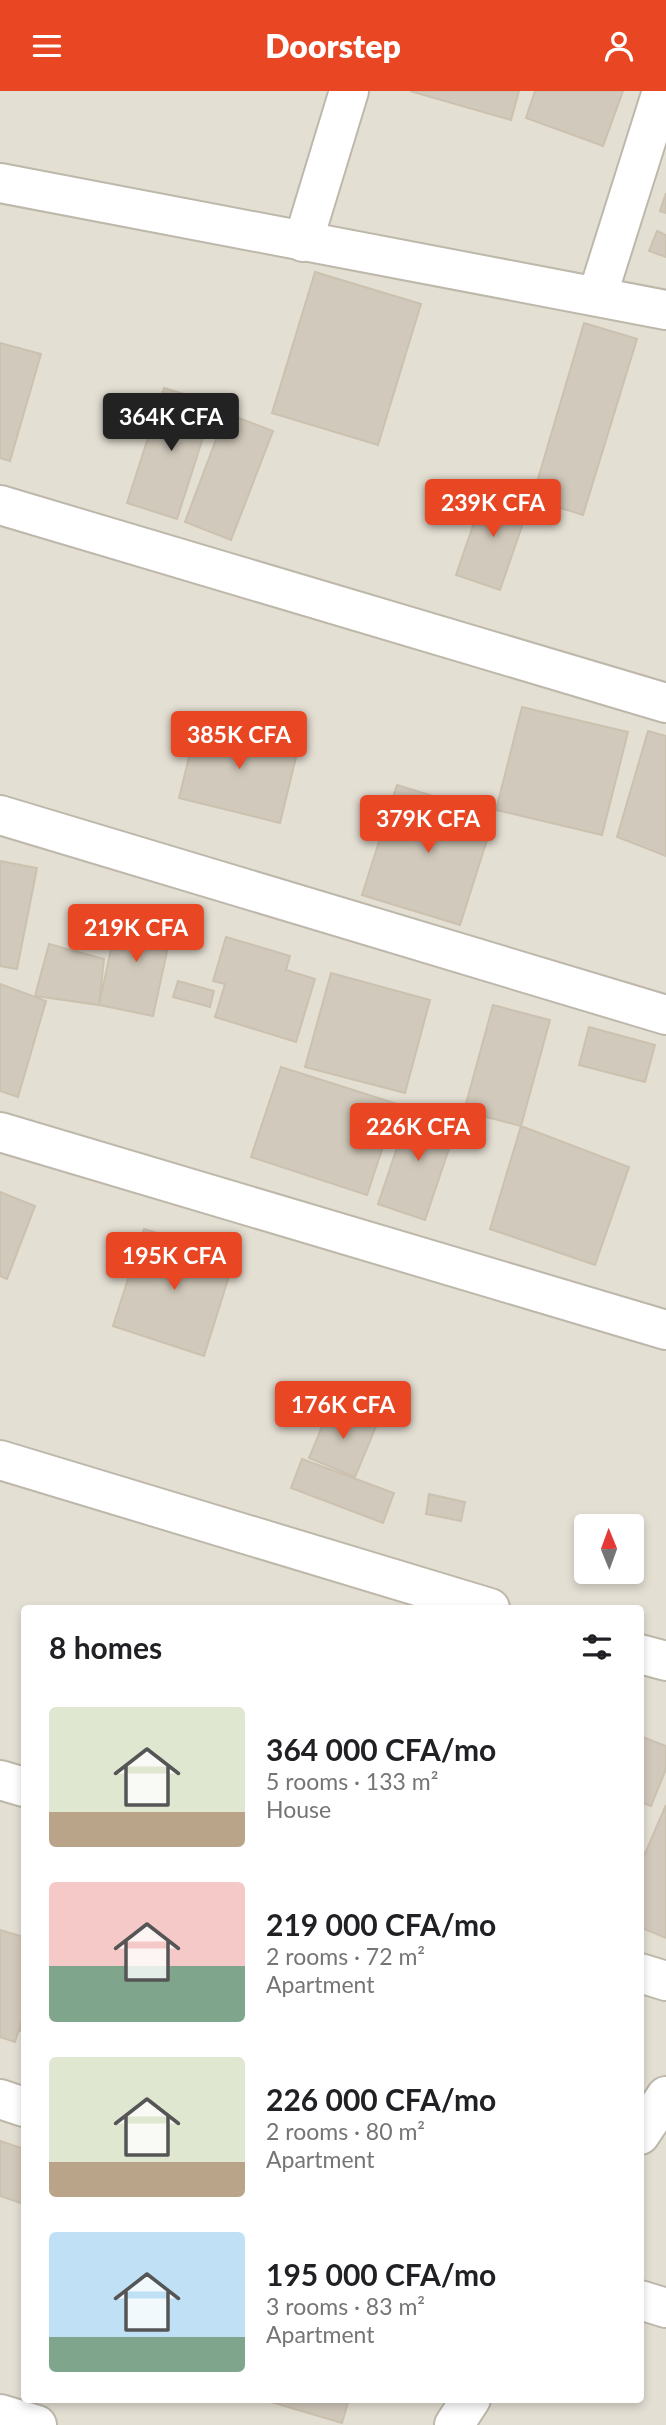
<!DOCTYPE html>
<meta charset="utf-8">
<style>
body{margin:0;font-family:Lato,sans-serif;background:#f6f6f6;color:#202124;height:100vh;display:flex;flex-direction:column;font-size:26px;white-space:nowrap}
*{box-sizing:border-box;margin:0}
p{font-size:23px;color:#757577}
.icon{flex:none;width:38px;height:38px;fill:none;stroke:currentColor;stroke-width:2;stroke-linecap:round;stroke-linejoin:round}
.map{position:relative;flex:1;overflow:hidden}
.sheet{position:absolute;left:21px;top:1514px;width:623px;height:798px;display:flex;flex-direction:column;background:#fff;border-radius:7px;box-shadow:0 4px 10px #0003}
.sheet>*{flex:none}
.needle{width:46px;rotate:359deg}
.controls{position:absolute;left:574px;top:1423px;display:grid;gap:14px}
.controls a{display:grid;place-items:center;width:70px;height:70px;border-radius:7px;background:#fff;box-shadow:0 4px 10px #0003;font-size:35px}
.price{position:absolute;translate:-50% -60px;padding:0 16px;border-radius:7px;background:#e94723;color:#fff;font-size:23px;line-height:46px;filter:drop-shadow(0 2px 4px #0008)}
.price::after{content:'';position:absolute;left:50%;top:42px;width:21px;height:16px;margin-left:-10px;background:inherit;clip-path:polygon(0 0,100% 0,50% 100%)}
.price.current{background:#222;color:#fff}
ul{padding:0;list-style:none}
li{display:flex;align-items:center;gap:21px;height:175px;padding:0 28px}
li span{display:grid;place-items:center;flex:none;width:196px;height:140px;border-radius:7px;color:#555}
li>.icon{margin-inline-start:auto}
span .icon{width:84px;height:84px;fill:#fffc;stroke-width:1}
li b{font-size:30px}
h2{display:flex;justify-content:space-between;align-items:center;height:84px;padding:0 28px;font-size:30px}
header{display:flex;justify-content:space-between;align-items:center;height:91px;padding:0 28px;background:#e94723;color:#fff;font-size:32px;font-weight:800}
.map>svg:first-child{display:block}
.residential{fill:#e4dfd3;fill-rule:evenodd}
.building{fill:#d1c9bb;stroke:#ccc1af;stroke-width:2}
.lines{fill:none;stroke-linecap:round;stroke-linejoin:round}
.minor-casing{stroke:#beb8ab;stroke-width:42}
.minor{stroke:#fff;stroke-width:38}
</style>
<header><svg class="icon" aria-label="menu" viewBox="0 0 24 24"><path d="M4 6h16M4 12h16M4 18h16"/></svg>Doorstep<svg class="icon" aria-label="person" viewBox="0 0 24 24"><circle cx="12" cy="8" r="4"/><path d="M4 21q1-7 8-7t8 7"/></svg></header>
<div class="map">
<svg width="666" height="2334" viewBox="0 0 666 2334">
<rect width="100%" height="100%" fill="#f1ede4"/>
<path class="residential" d="M0,0H666V2334H0ZM586,1435H632V1480H586ZM24,1517H640V2308H24Z"/>
<path class="building" d="M410,0H519L511,29Z
M535,0H623L603,55L526,27Z
M666,102V122L660,120Z
M657,140L666,144V166L649,160Z
M315,181L421,213L378,354L272,322Z
M584,232L637,248L583,424L532,408Z
M0,252L41,263L10,370L0,367Z
M164,297L214,312L177,428L127,412Z
M226,322L273,340L231,449L185,431Z
M486,397L530,412L500,499L456,484Z
M522,616L628,641L602,744L496,719Z
M198,629L299,654L280,732L179,707Z
M648,640L666,645V765L617,746Z
M397,694L495,724L460,834L362,804Z
M0,770L37,777L17,878L0,875Z
M119,821L173,833L153,925L99,914Z
M226,846L290,865L286,879L315,888L296,951L215,926L225,893L213,890Z
M49,853L104,868L99,914L35,905Z
M331,882L430,909L405,1002L305,976Z
M178,890L214,900L210,916L173,906Z
M0,893L46,910L18,1006L0,1000Z
M493,914L550,929L521,1035L464,1020Z
M589,936L655,954L645,991L579,974Z
M281,976L397,1013L367,1104L251,1066Z
M411,1015L458,1031L425,1129L378,1113Z
M521,1035L629,1076L595,1174L490,1138Z
M0,1101L35,1115L7,1188L0,1185Z
M144,1138L235,1166L204,1265L113,1235Z
M331,1314L377,1333L355,1386L309,1367Z
M302,1368L394,1402L383,1432L291,1397Z
M429,1403L465,1411L461,1430L426,1423Z
M640,1645L666,1655V1678L651,1715L640,1711Z
M666,1714V1847L640,1836V1774Z
M0,1839L24,1846V1922L15,1951L0,1946Z
M24,1922V1941L19,1939Z
M0,2050L24,2058V2113L0,2105Z
M261,2308H349L342,2332Z"/>
<g class="lines">
<g class="minor-casing">
<path id="minor" d="M0,92L666,219
M303,151L349,0
M597,206L662,0
M0,414L666,612
M0,724L666,924
M0,1041L666,1239
M0,1369L490,1517
M640,1563L666,1570
M0,1689L24,1696
M640,1882L666,1890
M0,2008L24,2016
M640,2044L666,2005
M640,2209L666,2217
M0,2323L37,2334
M454,2334L471,2308"/>
</g>
<use href="#minor" class="minor"/>
</g>
</svg>
<div class="controls">
<a><svg class="needle" viewBox="-14 -14 28 28"><path d="M0-13l5 13h-10z" fill="#e53935"/><path d="M0 13l5-13h-10z" fill="#757577"/></svg></a>
</div>
<b class="price current" style="left:171px;top:362px">364K CFA</b>
<b class="price" style="left:493px;top:448px">239K CFA</b>
<b class="price" style="left:239px;top:680px">385K CFA</b>
<b class="price" style="left:428px;top:764px">379K CFA</b>
<b class="price" style="left:136px;top:873px">219K CFA</b>
<b class="price" style="left:418px;top:1072px">226K CFA</b>
<b class="price" style="left:174px;top:1201px">195K CFA</b>
<b class="price" style="left:343px;top:1350px">176K CFA</b>
<section class="sheet">
<h2>8 homes<svg class="icon" aria-label="filters" viewBox="0 0 24 24"><path d="M4 7h16M4 17h16"/><circle cx="9" cy="7" r="2"/><circle cx="15" cy="17" r="2"/></svg></h2>
<ul>
<li><span style="background:linear-gradient(#dfe7d0 75%,#b9a48a 0)"><svg class="icon" aria-label="home" viewBox="0 0 24 24"><path d="M3 11l9-7 9 7M6 9v11h12V9"/></svg></span><div><b>364 000 CFA/mo</b><p>5 rooms · 133 m²</p><p>House</p></div></li>
<li><span style="background:linear-gradient(#f6c9c9 60%,#7fa58c 0)"><svg class="icon" aria-label="home" viewBox="0 0 24 24"><path d="M3 11l9-7 9 7M6 9v11h12V9"/></svg></span><div><b>219 000 CFA/mo</b><p>2 rooms · 72 m²</p><p>Apartment</p></div></li>
<li><span style="background:linear-gradient(#dfe7d0 75%,#b9a48a 0)"><svg class="icon" aria-label="home" viewBox="0 0 24 24"><path d="M3 11l9-7 9 7M6 9v11h12V9"/></svg></span><div><b>226 000 CFA/mo</b><p>2 rooms · 80 m²</p><p>Apartment</p></div></li>
<li><span style="background:linear-gradient(#bfe0f5 75%,#7fa58c 0)"><svg class="icon" aria-label="home" viewBox="0 0 24 24"><path d="M3 11l9-7 9 7M6 9v11h12V9"/></svg></span><div><b>195 000 CFA/mo</b><p>3 rooms · 83 m²</p><p>Apartment</p></div></li>
</ul>
</section>
</div>
